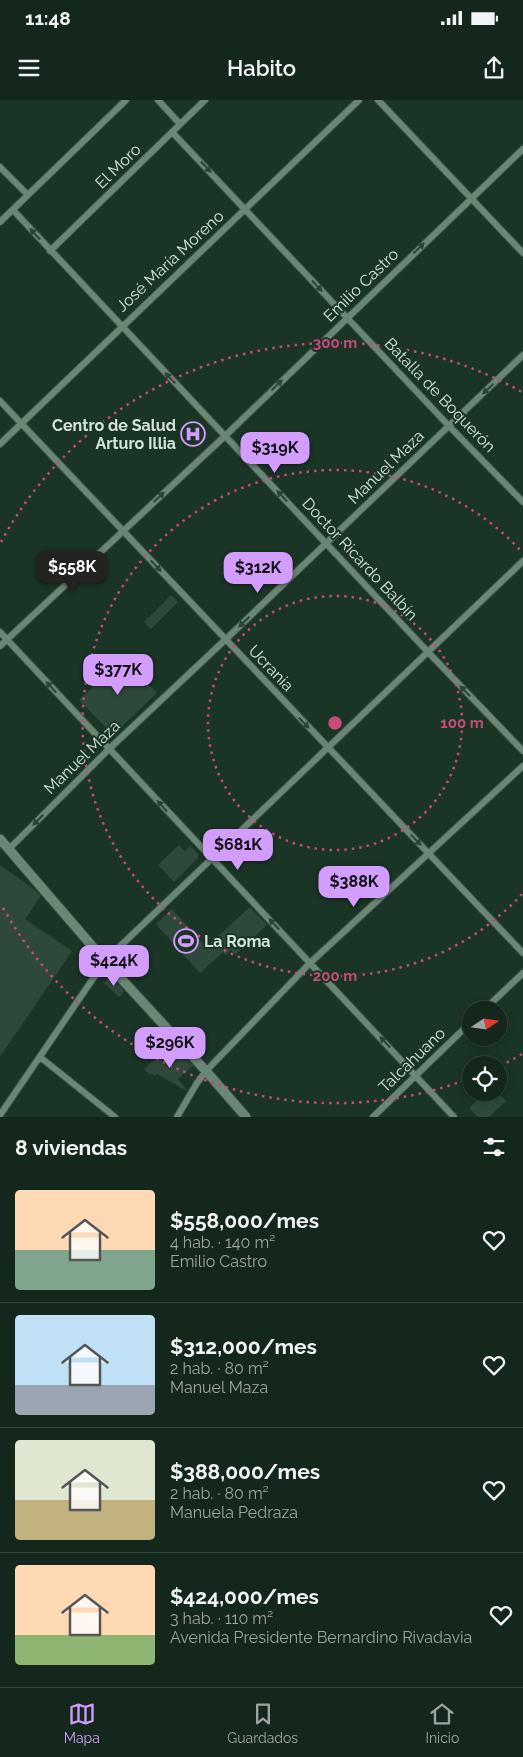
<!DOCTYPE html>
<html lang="es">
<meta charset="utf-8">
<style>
body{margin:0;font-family:Raleway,sans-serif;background:#213329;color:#f1f3f6;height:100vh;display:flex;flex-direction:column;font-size:19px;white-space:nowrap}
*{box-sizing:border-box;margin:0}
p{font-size:16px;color:#9da5a3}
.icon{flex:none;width:28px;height:28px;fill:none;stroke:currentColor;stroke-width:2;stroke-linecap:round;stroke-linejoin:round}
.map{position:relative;height:1017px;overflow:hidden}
.side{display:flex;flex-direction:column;background:#14271c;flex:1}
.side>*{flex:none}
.needle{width:32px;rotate:77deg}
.fabs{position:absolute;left:462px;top:901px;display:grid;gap:10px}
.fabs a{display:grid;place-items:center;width:45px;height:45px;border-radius:50%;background:#14271c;box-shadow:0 2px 8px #0003,0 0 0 1px #33443b;font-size:25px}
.price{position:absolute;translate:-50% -42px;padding:0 11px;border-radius:10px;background:#d29dfd;color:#111;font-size:16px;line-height:32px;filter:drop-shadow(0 1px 2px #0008)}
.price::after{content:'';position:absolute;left:50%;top:30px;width:15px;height:11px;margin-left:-8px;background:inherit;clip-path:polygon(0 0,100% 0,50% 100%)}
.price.active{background:#222;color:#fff}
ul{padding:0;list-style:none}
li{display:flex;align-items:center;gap:15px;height:125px;padding:0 15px}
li+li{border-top:1px solid #33443b}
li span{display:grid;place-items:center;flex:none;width:140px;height:100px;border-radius:5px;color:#555}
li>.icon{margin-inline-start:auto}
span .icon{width:60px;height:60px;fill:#fffc;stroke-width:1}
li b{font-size:21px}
h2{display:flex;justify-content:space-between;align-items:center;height:60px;padding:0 15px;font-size:21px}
.status{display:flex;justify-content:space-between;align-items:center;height:35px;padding:0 25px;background:#14271c;direction:ltr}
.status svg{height:14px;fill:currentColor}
header{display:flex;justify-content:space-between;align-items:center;height:65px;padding:0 15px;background:#14271c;font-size:22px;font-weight:600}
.tabs{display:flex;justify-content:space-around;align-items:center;height:70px;border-top:1px solid #33443b;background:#14271c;font-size:14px;color:#9da5a3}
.tabs a{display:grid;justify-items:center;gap:2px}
.tabs .active{color:#d29dfd}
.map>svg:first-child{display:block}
.building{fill:#2e493a}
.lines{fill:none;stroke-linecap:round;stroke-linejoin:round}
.minor-casing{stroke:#395044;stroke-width:8}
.tertiary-casing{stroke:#395044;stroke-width:11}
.minor{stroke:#6a8675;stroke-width:6}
.tertiary{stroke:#6a8675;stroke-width:9}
.oneway{fill:#2a4436}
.ring{fill:none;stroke:#c64b7b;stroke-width:2.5;stroke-dasharray:2.5 5}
.labels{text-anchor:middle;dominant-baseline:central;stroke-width:4;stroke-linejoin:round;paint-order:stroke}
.street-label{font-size:16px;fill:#d4e4da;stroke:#1a3426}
.poi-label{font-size:16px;font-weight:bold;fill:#d4e4da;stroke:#1a3426;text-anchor:end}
.centre{fill:#c64b7b;stroke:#1a3426;stroke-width:2.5}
.ring-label{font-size:15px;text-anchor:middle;font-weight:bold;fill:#c64b7b;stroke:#1a3426;stroke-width:4;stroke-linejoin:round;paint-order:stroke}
</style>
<div class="status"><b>11:48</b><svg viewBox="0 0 49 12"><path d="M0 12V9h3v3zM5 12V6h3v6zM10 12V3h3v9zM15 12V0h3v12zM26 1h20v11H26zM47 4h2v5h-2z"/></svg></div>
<header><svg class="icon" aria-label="menu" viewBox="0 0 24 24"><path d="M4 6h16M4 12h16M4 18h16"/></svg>Habito<svg class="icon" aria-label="share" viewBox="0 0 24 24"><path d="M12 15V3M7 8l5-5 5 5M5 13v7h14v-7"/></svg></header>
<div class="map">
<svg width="523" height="1017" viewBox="0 0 523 1017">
<rect width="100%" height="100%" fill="#1a3426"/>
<path class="building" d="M171,495L178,502L151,529L144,522Z
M123,558L157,593L113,635L79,600Z
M179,745L185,751L190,746L198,754V758L174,782L158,765Z
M0,765L35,790L41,796L25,819L72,851L0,957Z
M250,807L267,825L235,855L231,850L226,855L223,852L200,873L156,824L172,809L206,847Z
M109,877H111L124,891L119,897L104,883Z
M181,952L193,966L178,979L187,990V991L157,974L154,976L152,973L150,975L144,969L161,954L169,963Z
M484,992H498L506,1001L489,1017H478L470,1009L471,1006Z"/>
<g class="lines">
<g class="minor-casing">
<path id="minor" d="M158,0L180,24
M378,0L523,153
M172,32L449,326L523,402
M0,67L28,95
M13,110L428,552L523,651
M0,122L126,0
M50,151L205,0
M0,301L523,853
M0,344L359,0
M0,532L454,1017
M0,546L225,336L523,49
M9,749L109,649L225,540L523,255
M484,910L523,873
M40,957L115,1017
M0,1015L105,861L112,854L523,461
M177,1017L197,983L206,971L310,863L523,666
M373,1017L471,922"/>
</g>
<g class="tertiary-casing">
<path id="tertiary" d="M0,739L105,861L206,971L246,1017"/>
</g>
<use href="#minor" class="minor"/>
<use href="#tertiary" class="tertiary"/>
</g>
<defs><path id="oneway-solid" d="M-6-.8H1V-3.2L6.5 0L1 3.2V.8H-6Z" transform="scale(1.25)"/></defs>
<g class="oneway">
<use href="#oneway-solid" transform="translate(206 67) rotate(47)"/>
<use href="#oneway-solid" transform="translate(35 134) rotate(-133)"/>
<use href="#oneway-solid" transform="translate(419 148) rotate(-44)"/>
<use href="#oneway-solid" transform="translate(317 186) rotate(47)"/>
<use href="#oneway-solid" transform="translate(170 278) rotate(-134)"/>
<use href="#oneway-solid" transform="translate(277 285) rotate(-44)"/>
<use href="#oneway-solid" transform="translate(488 289) rotate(137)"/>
<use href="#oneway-solid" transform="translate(282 396) rotate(-133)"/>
<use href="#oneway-solid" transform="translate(159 397) rotate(-43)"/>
<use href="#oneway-solid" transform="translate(156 466) rotate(47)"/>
<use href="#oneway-solid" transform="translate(244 522) rotate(136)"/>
<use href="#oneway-solid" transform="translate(51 587) rotate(-133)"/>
<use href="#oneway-solid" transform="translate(465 591) rotate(-134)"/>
<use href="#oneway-solid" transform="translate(304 623) rotate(46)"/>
<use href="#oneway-solid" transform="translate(162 706) rotate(-133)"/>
<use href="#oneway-solid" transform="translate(38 720) rotate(135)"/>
<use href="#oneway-solid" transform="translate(416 740) rotate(46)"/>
<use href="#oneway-solid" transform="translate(274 824) rotate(-133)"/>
<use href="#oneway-solid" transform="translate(385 942) rotate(-133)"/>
</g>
<g class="ring">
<circle cx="335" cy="623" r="127"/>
<path d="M522 794A253 253 0 1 1 522 452"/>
<path d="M522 954A380 380 0 0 1 502 965M471 978A380 380 0 0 1 1 804M1 442A380 380 0 0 1 522 292"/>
</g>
<defs>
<g id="hospital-ring" transform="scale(1.25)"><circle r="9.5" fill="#1a3426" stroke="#d29dfd" stroke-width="1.5"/><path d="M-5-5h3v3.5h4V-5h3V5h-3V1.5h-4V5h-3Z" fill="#d29dfd"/></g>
<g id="stadium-ring" transform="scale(1.25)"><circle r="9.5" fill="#1a3426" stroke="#d29dfd" stroke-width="1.5"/><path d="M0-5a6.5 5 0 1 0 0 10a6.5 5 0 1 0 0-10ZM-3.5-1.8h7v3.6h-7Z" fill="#d29dfd"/></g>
</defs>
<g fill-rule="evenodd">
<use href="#hospital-ring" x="193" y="334"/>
<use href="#stadium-ring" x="186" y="841"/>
</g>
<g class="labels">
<g class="street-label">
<text transform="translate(118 66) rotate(-44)">El Moro</text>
<text transform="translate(170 161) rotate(-43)">José María Moreno</text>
<text transform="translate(361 185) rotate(-44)">Emilio Castro</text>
<text transform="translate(440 295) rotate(46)">Batalla de Boquerón</text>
<text transform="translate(386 367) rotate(-44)">Manuel Maza</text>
<text transform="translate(360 459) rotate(47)">Doctor Ricardo Balbín</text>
<text transform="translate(271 568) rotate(46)">Ucrania</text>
<text transform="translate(82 657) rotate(-44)">Manuel Maza</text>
<text transform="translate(412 960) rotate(-44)">Talcahuano</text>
</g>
<g class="poi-label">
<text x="176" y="325">Centro de Salud<tspan x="176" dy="18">Arturo Illia</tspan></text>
<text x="204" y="841" text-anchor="start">La Roma</text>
</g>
</g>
<circle cx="335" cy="623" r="8" class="centre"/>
<g class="ring-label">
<text x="335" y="248">300 m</text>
<text x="462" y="628">100 m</text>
<text x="335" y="881">200 m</text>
</g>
</svg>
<div class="fabs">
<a><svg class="needle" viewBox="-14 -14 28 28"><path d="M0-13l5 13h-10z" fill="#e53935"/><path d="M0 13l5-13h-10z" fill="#9da5a3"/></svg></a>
<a><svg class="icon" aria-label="locate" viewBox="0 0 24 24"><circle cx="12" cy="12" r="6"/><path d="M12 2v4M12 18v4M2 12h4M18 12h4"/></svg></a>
</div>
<b class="price" style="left:275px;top:374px">$319K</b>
<b class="price active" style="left:72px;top:493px">$558K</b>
<b class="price" style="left:258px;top:494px">$312K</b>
<b class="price" style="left:118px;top:596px">$377K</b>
<b class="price" style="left:238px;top:771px">$681K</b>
<b class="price" style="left:354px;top:808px">$388K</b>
<b class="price" style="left:114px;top:887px">$424K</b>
<b class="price" style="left:170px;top:969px">$296K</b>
</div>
<section class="side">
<h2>8 viviendas<svg class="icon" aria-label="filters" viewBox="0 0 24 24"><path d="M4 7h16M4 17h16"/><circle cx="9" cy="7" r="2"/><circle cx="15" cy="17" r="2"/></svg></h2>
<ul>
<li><span style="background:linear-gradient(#ffd9b3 60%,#7fa58c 0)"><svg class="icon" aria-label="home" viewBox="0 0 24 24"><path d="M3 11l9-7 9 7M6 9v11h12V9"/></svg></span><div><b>$558,000/mes</b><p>4 hab. · 140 m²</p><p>Emilio Castro</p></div><svg class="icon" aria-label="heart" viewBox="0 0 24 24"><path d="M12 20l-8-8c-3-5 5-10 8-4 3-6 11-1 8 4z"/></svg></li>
<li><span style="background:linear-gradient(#bfe0f5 70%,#9aa5b1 0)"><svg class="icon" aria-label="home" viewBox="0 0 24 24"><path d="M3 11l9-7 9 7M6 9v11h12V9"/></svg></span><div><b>$312,000/mes</b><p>2 hab. · 80 m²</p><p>Manuel Maza</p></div><svg class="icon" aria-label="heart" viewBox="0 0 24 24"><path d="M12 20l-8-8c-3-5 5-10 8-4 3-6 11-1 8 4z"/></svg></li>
<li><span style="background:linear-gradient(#dfe7d0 60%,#c2b280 0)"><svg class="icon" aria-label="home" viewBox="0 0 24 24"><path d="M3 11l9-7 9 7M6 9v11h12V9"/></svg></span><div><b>$388,000/mes</b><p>2 hab. · 80 m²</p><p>Manuela Pedraza</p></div><svg class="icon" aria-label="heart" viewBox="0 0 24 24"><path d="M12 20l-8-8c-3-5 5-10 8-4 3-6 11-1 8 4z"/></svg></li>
<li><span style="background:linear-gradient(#ffd9b3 70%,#8fb573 0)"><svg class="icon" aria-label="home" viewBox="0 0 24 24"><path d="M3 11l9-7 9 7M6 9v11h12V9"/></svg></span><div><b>$424,000/mes</b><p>3 hab. · 110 m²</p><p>Avenida Presidente Bernardino Rivadavia</p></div><svg class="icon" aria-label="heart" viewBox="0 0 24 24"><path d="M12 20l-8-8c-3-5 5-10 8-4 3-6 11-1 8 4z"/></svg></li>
</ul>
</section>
<nav class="tabs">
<a class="active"><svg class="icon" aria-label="map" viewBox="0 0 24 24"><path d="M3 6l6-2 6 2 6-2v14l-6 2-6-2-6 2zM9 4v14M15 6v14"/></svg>Mapa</a>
<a><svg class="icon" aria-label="saved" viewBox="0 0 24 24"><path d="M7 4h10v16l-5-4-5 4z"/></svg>Guardados</a>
<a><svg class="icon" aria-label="home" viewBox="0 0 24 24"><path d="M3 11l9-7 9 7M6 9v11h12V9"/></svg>Inicio</a>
</nav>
